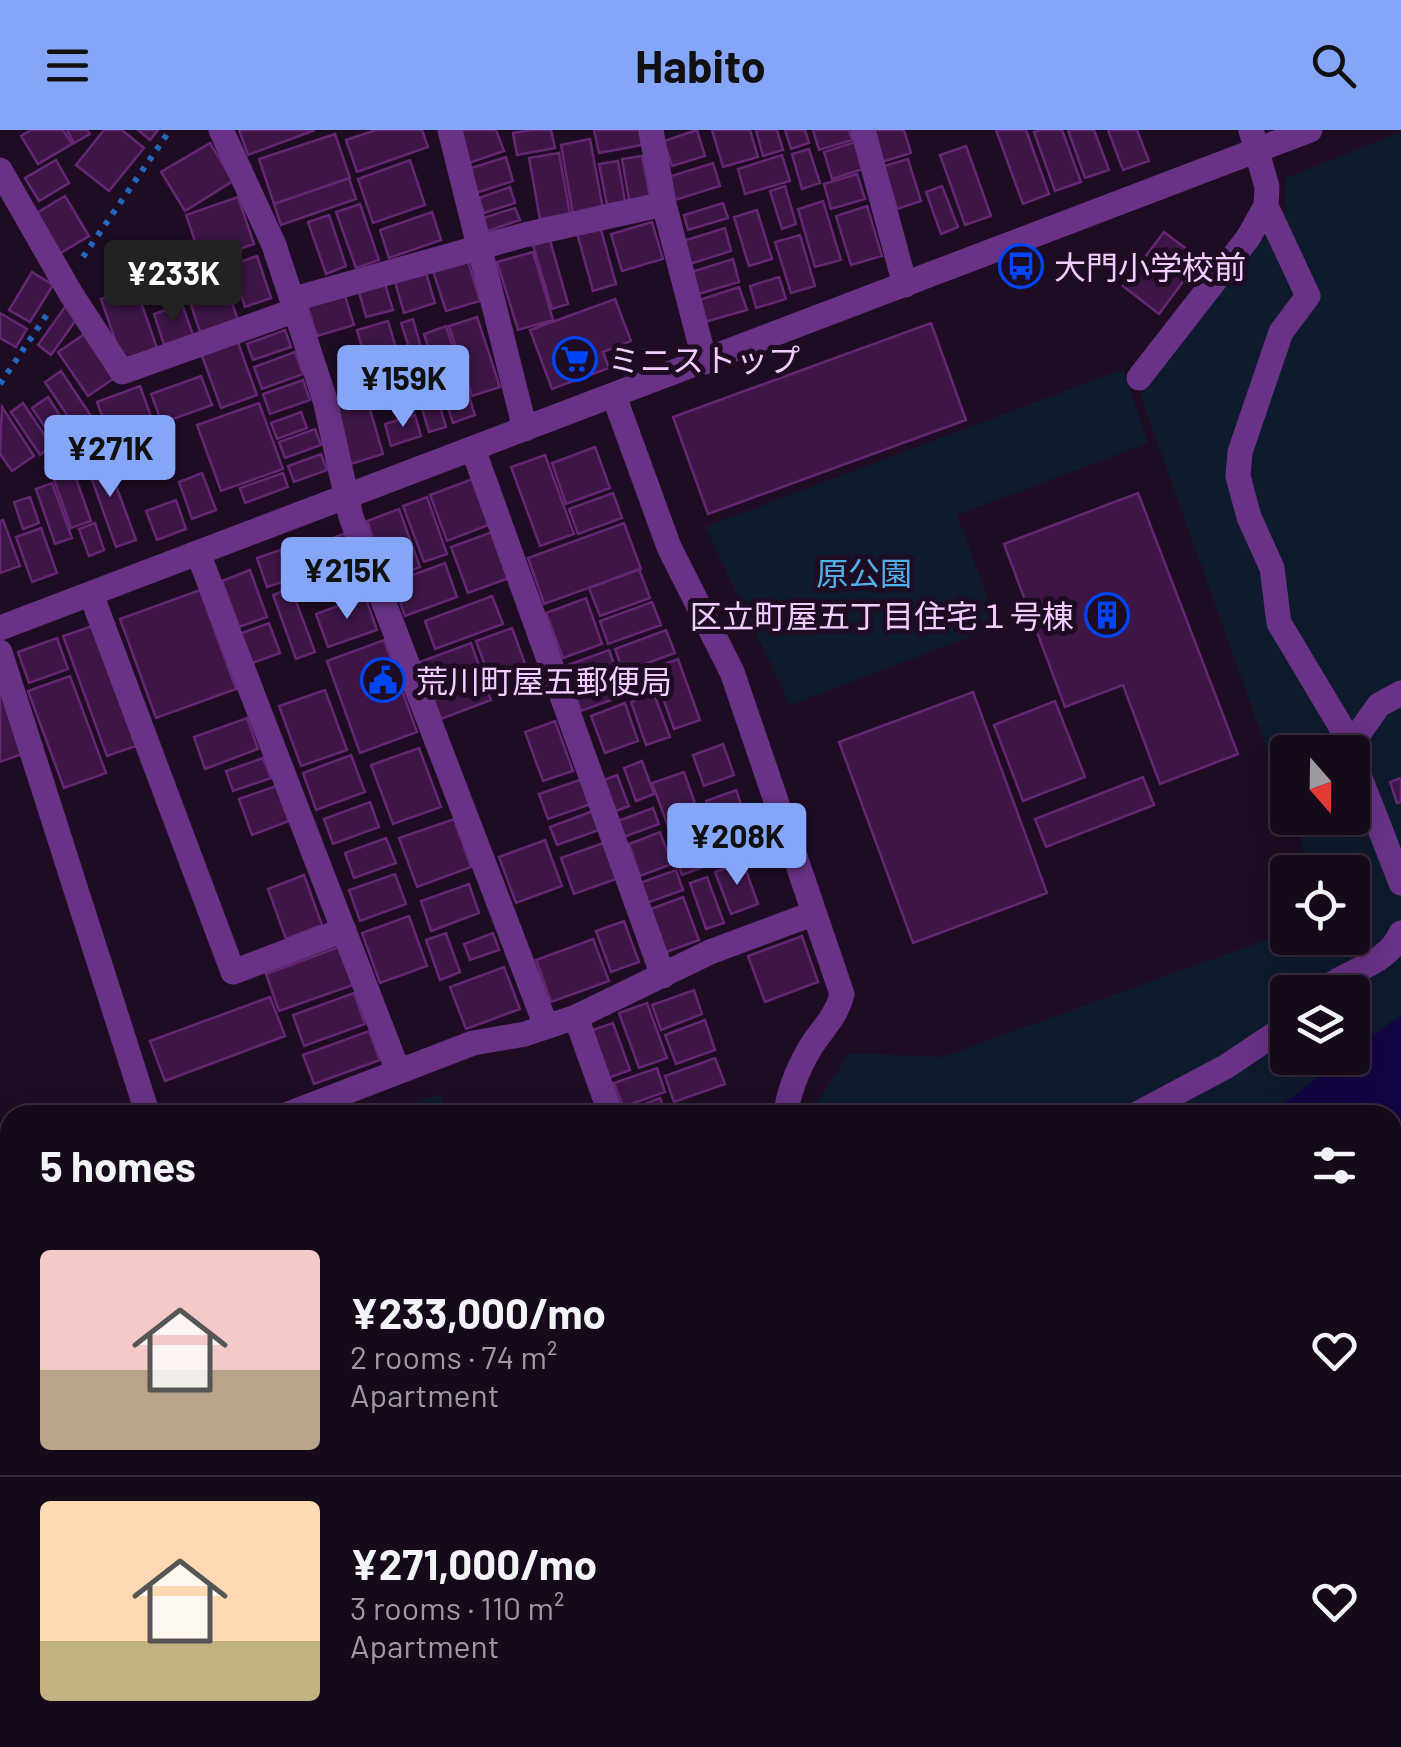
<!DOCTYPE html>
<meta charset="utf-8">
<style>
body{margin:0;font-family:Barlow,"Noto Sans JP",sans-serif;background:#1f1223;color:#f1f3f6;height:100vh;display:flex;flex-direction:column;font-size:38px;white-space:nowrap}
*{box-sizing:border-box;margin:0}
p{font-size:32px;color:#9e9aa2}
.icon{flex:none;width:55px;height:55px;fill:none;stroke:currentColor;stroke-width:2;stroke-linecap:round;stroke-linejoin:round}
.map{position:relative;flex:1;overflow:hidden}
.sheet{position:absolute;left:0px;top:975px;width:1402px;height:642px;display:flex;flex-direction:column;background:#16091a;border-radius:30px 30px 0 0;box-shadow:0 5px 25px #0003,0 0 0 2px #352a39}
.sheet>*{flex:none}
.needle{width:65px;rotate:160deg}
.tools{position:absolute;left:1270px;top:605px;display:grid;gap:20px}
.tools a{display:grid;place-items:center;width:100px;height:100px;border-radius:10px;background:#16091a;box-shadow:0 5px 25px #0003,0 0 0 2px #352a39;font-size:50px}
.price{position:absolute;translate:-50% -85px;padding:0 22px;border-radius:10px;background:#85a5f7;color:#111;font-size:32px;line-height:65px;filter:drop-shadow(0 2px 5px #0008)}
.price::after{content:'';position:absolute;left:50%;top:60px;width:30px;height:22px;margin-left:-15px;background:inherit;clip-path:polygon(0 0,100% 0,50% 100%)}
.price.current{background:#222;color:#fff}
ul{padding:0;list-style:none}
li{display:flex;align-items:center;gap:30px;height:250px;padding:0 40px}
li+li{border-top:2px solid #352a39}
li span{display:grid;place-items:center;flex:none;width:280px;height:200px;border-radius:10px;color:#555}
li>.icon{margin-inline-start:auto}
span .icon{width:120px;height:120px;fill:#fffc;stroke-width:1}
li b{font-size:42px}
h2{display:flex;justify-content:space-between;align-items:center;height:120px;padding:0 40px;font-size:42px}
header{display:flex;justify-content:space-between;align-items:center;height:130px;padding:0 40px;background:#85a5f7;color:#111;font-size:45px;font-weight:700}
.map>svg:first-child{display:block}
.green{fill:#0e1b2d;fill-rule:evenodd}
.water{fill:#140543}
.building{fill:#3d1646;stroke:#652674;stroke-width:2.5}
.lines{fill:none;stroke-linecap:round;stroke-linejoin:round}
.path{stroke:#2368be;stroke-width:6;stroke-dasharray:5 8;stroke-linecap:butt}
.minor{stroke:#693286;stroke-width:25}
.labels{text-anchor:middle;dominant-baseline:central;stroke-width:10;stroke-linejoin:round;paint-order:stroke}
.poi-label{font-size:32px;fill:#f2cdff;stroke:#1e0c23;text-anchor:start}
.park-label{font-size:32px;fill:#4fb1ea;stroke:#1e0c23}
</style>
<header><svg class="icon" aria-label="menu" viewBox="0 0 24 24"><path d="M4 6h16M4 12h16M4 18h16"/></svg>Habito<svg class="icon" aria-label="search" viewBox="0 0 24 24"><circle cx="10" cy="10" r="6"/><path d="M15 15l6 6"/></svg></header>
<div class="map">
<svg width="1401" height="1617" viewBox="0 0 1401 1617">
<rect width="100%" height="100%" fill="#1e0c23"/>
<path class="green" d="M1401,2V1617H902L899,1608H1392V985H809L849,923L942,927L1287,802L1288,808H1352V742H1311L1292,688H1352V622H1288L1287,676L1140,264L1286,78V48ZM1288,862H1352V928H1288Z
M1123,239L1148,313L957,385L998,496L790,575L705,397Z
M441,964L448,985H377Z
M10,1161V1608H270L272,1613L261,1617H3L0,1608V1164Z"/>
<path class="water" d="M1401,885V1112L1393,1108L1392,985H1269L1343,928H1352L1353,920Z"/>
<path class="building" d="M31,0H63L72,14L38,34L21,6Z
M67,0H87L90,4L74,13Z
M104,0H122L144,18L109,61L76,35Z
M138,0H158L150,10Z
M239,0H315L248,25Z
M376,0H422L428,17L357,42L346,10Z
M458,0H496L504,21L469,33Z
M532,0H551L555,18L517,25L513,3Z
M594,0H639L642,15L599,23Z
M697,0L705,26L672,36L664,11Z
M712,0H750L758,27L723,37Z
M756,0H777L783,20L763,26Z
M785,0H805L809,13L791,19Z
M813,0H849L852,10L819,20Z
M872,0H904L911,23L882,32Z
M996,0H1026L1049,64L1023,74Z
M1040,0H1062L1081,52L1055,61L1034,2Z
M1068,0H1094L1109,40L1085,48Z
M1108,0H1137L1149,31L1123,40Z
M335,4L350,48L274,74L259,29Z
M590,9L603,79L573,84L561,15Z
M855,12L863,39L832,49L824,22Z
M210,13L233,51L185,81L161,42Z
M966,16L991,86L965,95L940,25Z
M809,19L820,53L802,59L792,24Z
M559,23L570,84L540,89L529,28Z
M782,25L790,51L745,64L738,39Z
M642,26L650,67L629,70L622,29Z
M506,27L513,51L476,63L468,39Z
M908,29L921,71L897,79L884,36Z
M56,30L69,53L39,71L25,48Z
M410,30L425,75L373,93L358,49Z
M618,31L625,71L607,75L599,34Z
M713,33L720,56L675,70L668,47Z
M857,44L865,69L831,79L824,54Z
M349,48L356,69L281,95L274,74Z
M785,56L796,94L782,99L770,61Z
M942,56L958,97L941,104L926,62Z
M510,57L515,73L484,83L479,68Z
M65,66L89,106L59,124L35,84Z
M238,67L254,114L202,132L186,85Z
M823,71L841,130L815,137L798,79Z
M723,73L728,88L688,100L684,85Z
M360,74L379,130L356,138L336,82Z
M867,76L882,126L851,135L836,86Z
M515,78L520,90L488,101L483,88Z
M757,80L772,129L749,136L734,87Z
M432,82L441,110L389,128L380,100Z
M329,85L346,136L326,144L308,92Z
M652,92L663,129L622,141L611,104Z
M600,96L616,154L593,161L577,103Z
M725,98L731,121L690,134L683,111Z
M1164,102L1200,129L1159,184L1123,156Z
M800,105L815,156L791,163L775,112Z
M550,110L568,174L552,179L533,115Z
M533,122L553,190L518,200L497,132Z
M257,126L271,168L245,177L231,135Z
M733,129L739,152L695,165L688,143Z
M468,131L480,171L446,181L433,141Z
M219,134L227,158L200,167L191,143Z
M32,142L53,155L30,192L9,180Z
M426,143L435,173L404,183L395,152Z
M779,147L786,169L756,178L750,156Z
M187,150L193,166L168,175L162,158Z
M385,154L393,180L366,187L359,162Z
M739,157L747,180L705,192L699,170Z
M136,158L157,218L122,230L101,169Z
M228,162L238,190L200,202L191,175Z
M344,163L354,195L317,206L307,174Z
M615,169L631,211L603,222L609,238L552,259L530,200Z
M182,174L193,205L164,215L154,184Z
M65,177L78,187L51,225L38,215Z
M0,183L27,199L16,217L0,208Z
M477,187L500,257L472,266L449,196Z
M413,189L422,221L411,224L401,193Z
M388,191L396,218L365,228L357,200Z
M931,193L966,290L708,384L673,287Z
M446,196L475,285L453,293L424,204Z
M285,200L291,217L253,230L247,214Z
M86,203L116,247L88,266L58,222Z
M237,210L257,265L221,278L201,223Z
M295,222L303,244L262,259L254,237Z
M61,241L97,295L81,306L45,252Z
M201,246L212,275L162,293L151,264Z
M303,250L310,270L270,284L263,264Z
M140,256L154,295L111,311L97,272Z
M434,257L446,297L429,302L417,262Z
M364,259L383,324L351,334L331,269Z
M48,267L77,312L62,322L32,278Z
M23,273L52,316L40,325L11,282Z
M259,273L283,339L221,361L197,295Z
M2,277L34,326L12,341L0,324Z
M301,282L307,298L277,309L271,293Z
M415,285L421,306L391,316L385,294Z
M315,299L321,315L285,328L279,312Z
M153,302L163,328L117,345L108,318Z
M595,317L610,358L566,374L552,333Z
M104,323L136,410L116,417L85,330Z
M321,324L327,340L294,352L288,336Z
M545,325L574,404L540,416L511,337Z
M71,334L91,391L71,398L51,341Z
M202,343L216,380L192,389L179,352Z
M283,343L288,357L245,373L240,358Z
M475,348L491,394L447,411L430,365Z
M52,353L72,408L55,414L36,359Z
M613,363L622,388L578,404L569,379Z
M1138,363L1238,624L1160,654L1123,555L1065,577L1004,414Z
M30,367L39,393L23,399L14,372Z
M427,367L447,424L424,432L403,376Z
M176,370L186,399L157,410L146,381Z
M399,379L420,437L388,449L367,391Z
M3,390L20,436L0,443V391Z
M95,393L104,420L89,426L79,399Z
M624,393L641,439L544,474L528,428Z
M41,398L57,443L32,452L16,407Z
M492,402L509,448L468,463L451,417Z
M346,403L363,448L313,466L297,421Z
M280,420L291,449L267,457L257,428Z
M445,433L457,467L405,486L393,452Z
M639,439L650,468L600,486L589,458Z
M250,440L267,487L239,497L222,451Z
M291,458L315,522L296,529L273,465Z
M200,460L236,559L156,588L120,489Z
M365,466L377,500L328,517L316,484Z
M492,466L503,494L435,519L425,491Z
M586,468L602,514L563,528L546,483Z
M652,472L661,495L608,514L600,491Z
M269,493L280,523L250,534L239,504Z
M92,496L136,616L107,626L63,506Z
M512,498L531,550L495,563L476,511Z
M666,500L675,523L623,542L615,519Z
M57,508L68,539L29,553L18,522Z
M384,510L417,602L360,623L327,531Z
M471,513L491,570L441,589L420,532Z
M609,520L625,565L581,581L565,536Z
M678,529L700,590L674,599L658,554L635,562L630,546Z
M70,546L106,643L64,658L28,561Z
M0,555L25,623L0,632Z
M325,560L347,620L301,636L279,576Z
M973,562L1047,763L913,813L839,612Z
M654,564L670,607L646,615L631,572Z
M1055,571L1085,647L1023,671L994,595Z
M625,573L638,611L605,623L591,586Z
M247,588L258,619L205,639L194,607Z
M555,591L573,641L543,651L525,602Z
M723,614L734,645L704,656L693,625Z
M419,618L441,677L393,694L371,635Z
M351,625L365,662L316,680L303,643Z
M263,628L271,648L233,661L226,641Z
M642,631L654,664L636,671L624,638Z
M684,642L703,696L672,707L652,653Z
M617,645L629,676L611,683L599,652Z
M1143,647L1154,675L1046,717L1035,689Z
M585,648L594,673L548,689L539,664Z
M1401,648V672L1397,673L1390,652Z
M276,656L289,691L252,705L239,669Z
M736,660L745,685L715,696L706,671Z
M370,672L379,697L333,714L324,689Z
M653,678L659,694L621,708L615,692Z
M593,681L599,700L557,715L550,697Z
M454,689L471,737L417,757L399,708Z
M660,702L672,734L640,746L629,714Z
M724,702L733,726L682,745L673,720Z
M386,708L396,733L354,748L345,723Z
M545,710L562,756L516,773L499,727Z
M606,712L619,748L574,764L561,728Z
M743,732L758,774L731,784L715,742Z
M676,740L683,760L644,774L637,754Z
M395,744L406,774L360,791L349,760Z
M304,745L322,795L286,809L268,759Z
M707,747L724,793L706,799L690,753Z
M469,754L479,783L431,801L421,771Z
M683,767L699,810L664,823L648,780Z
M409,786L427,836L380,853L362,803Z
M624,791L639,832L611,842L596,801Z
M446,803L460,842L440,850L426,810Z
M493,803L499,820L470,830L464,814Z
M802,806L818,852L765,872L748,826Z
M593,809L609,851L551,872L536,830Z
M339,817L353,855L279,881L266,844Z
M504,837L520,879L466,899L450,857Z
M694,860L702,884L661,900L652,875Z
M354,863L365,894L304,916L293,885Z
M270,867L285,906L165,951L150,911Z
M647,873L667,928L639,938L619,883Z
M705,890L715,920L676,934L665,905Z
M613,893L630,940L606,949L589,901Z
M369,901L380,930L314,954L303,925Z
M715,928L725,954L674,972L665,946Z
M657,938L665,962L623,977L614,953Z
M660,968L666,985H621L620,983Z
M730,977L733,985H707Z"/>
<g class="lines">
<path class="path" d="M83,127L170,0
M0,254L50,180"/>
<path class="minor" d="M221,0L274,115L325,270L351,387L546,896
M450,0L525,299
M651,0L664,74L705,232
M863,0L905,155
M0,40L71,164L122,242L296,180
M1266,76L1308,166L1281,202L1240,322L1238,346L1249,387L1272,438L1279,493L1340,595L1351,622
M294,169L524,105L664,74
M1139,248L1248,108L1266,76L1267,57L1251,0
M614,266L669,417L732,542L842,864C837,886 822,899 810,918C798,939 788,961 786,985
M473,319L663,846
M198,423L398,941
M91,464L233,842L344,800
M0,498L1310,0
M0,522L148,985
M1349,617L1379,575L1401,563
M1352,627L1401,753
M1322,862C1345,840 1387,836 1401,803
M576,887L611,985
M286,985L473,913L525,904L576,887L710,822L812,784
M1135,985L1227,936L1288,895
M0,1085L10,1082
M619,1608L623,1617
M779,1608L782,1617
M872,1608L875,1617
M1006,1608L1009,1617
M364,1617L390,1608"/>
</g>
<defs>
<g id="bus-ring" transform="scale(2.25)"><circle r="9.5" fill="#1e0c23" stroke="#0046f8" stroke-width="1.5"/><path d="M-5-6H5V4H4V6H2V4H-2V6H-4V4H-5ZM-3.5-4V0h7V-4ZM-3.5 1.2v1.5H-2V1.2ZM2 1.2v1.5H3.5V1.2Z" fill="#0046f8"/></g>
<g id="supermarket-ring" transform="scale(2.25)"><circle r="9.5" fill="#1e0c23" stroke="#0046f8" stroke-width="1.5"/><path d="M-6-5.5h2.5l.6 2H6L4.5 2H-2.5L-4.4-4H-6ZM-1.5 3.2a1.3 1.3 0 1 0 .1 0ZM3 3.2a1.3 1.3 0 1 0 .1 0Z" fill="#0046f8"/></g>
<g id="building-ring" transform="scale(2.25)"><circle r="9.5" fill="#1e0c23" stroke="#0046f8" stroke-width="1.5"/><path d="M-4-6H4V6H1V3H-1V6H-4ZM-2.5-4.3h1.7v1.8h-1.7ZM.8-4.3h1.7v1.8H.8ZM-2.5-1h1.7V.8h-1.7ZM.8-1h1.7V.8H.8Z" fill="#0046f8"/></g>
<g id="civic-ring" transform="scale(2.25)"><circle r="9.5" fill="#1e0c23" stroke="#0046f8" stroke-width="1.5"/><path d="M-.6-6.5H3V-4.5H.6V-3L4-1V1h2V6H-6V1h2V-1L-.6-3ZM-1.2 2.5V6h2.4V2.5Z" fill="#0046f8"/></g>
</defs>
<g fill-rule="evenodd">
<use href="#bus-ring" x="1021" y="136"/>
<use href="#supermarket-ring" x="575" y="229"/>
<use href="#building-ring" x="1107" y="485"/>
<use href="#civic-ring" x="383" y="550"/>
</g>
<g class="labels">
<g class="poi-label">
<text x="1054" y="136">大門小学校前</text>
<text x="608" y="229">ミニストップ</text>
<text x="1074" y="485" text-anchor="end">区立町屋五丁目住宅１号棟</text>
<text x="416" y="550">荒川町屋五郵便局</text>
</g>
<g class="park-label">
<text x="864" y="442">原公園</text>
</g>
</g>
</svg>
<div class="tools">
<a><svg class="needle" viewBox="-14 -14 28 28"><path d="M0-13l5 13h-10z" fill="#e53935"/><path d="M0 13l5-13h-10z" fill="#9e9aa2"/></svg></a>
<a><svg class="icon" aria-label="locate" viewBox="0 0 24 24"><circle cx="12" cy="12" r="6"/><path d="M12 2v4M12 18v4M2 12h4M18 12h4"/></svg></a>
<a><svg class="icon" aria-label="layers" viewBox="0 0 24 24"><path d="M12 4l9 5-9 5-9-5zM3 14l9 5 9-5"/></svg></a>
</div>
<b class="price current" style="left:173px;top:195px">¥233K</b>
<b class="price" style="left:403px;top:300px">¥159K</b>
<b class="price" style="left:110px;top:370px">¥271K</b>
<b class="price" style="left:347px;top:492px">¥215K</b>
<b class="price" style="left:737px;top:758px">¥208K</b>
<section class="sheet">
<h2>5 homes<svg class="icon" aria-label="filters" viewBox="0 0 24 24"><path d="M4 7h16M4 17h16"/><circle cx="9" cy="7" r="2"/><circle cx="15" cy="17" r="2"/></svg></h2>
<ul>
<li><span style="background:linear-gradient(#f6c9c9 60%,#b9a48a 0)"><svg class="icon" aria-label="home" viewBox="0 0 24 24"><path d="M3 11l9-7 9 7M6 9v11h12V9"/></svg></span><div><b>¥233,000/mo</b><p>2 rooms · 74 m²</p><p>Apartment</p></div><svg class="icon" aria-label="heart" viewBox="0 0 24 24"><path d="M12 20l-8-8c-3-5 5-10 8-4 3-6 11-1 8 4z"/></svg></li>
<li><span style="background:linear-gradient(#ffd9b3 70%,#c2b280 0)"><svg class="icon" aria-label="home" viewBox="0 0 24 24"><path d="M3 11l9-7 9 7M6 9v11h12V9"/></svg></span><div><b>¥271,000/mo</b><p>3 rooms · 110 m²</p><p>Apartment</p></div><svg class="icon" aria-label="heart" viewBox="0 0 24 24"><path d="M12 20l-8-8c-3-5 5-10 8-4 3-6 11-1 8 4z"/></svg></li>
</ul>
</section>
</div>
